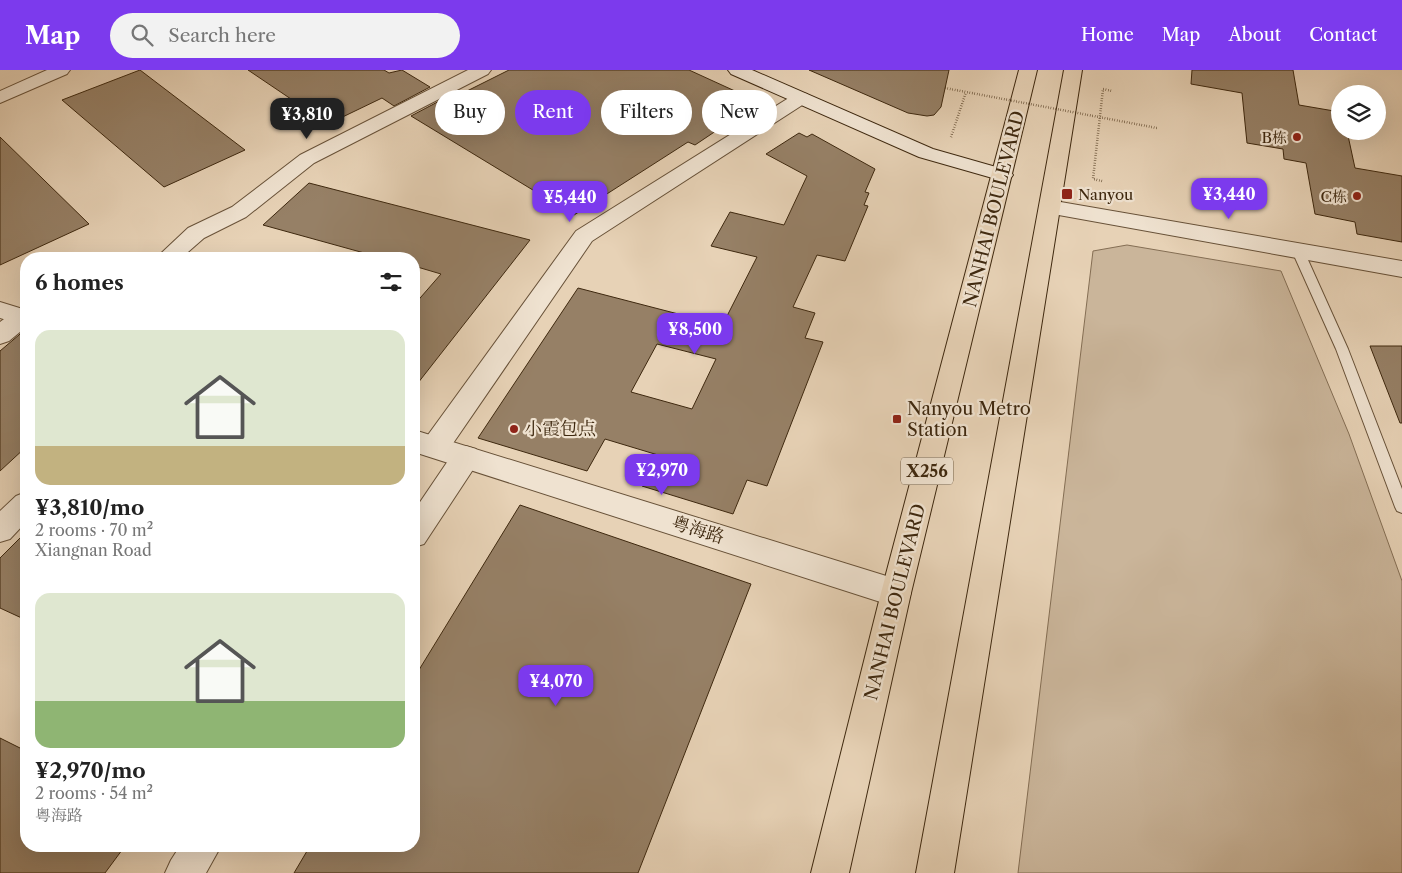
<!DOCTYPE html>
<meta charset="utf-8">
<style>
body{margin:0;font-family:"Libre Caslon Text","Noto Serif SC",serif;background:#f2f2f2;color:#222;height:100vh;display:flex;flex-direction:column;font-size:19px;white-space:nowrap}
*{box-sizing:border-box;margin:0}
p{font-size:16px;color:#767676}
.icon{flex:none;width:28px;height:28px;fill:none;stroke:currentColor;stroke-width:2;stroke-linecap:round;stroke-linejoin:round}
.map{position:relative;flex:1;overflow:hidden}
.details{position:absolute;left:20px;top:182px;width:400px;height:600px;display:flex;flex-direction:column;background:#fff;border-radius:20px;box-shadow:0 5px 20px #0002}
.details>*{flex:none}
.banner{position:absolute;left:435px;top:20px;width:475px;height:45px;display:flex;gap:10px}
.buttons{position:absolute;left:1331px;top:15px;display:grid;gap:10px}
.buttons a{display:grid;place-items:center;width:55px;height:55px;border-radius:50%;background:#fff;box-shadow:0 5px 20px #0002;font-size:25px}
.price{position:absolute;translate:-50% -42px;padding:0 11px;border-radius:10px;background:#7c3aed;color:#fff;font-size:16px;line-height:32px;filter:drop-shadow(0 1px 2px #0008)}
.price::after{content:'';position:absolute;left:50%;top:30px;width:15px;height:11px;margin-left:-8px;background:inherit;clip-path:polygon(0 0,100% 0,50% 100%)}
.price.on{background:#222;color:#fff}
ul{padding:0;list-style:none}
li{display:grid;align-content:center;gap:10px;height:265px;padding:0 15px}
li span{display:grid;place-items:center;height:155px;border-radius:15px;color:#555}
li>.icon{margin-inline-start:auto}
span .icon{width:90px;height:90px;fill:#fffc;stroke-width:1}
li b{font-size:21px}
h2{display:flex;justify-content:space-between;align-items:center;height:60px;padding:0 15px;font-size:21px}
.tag{padding:0 18px;border-radius:22px;background:#fff;box-shadow:0 5px 20px #0002;font-size:18px;line-height:45px}
.tag.on{background:#7c3aed;color:#fff}
header{display:flex;align-items:center;gap:30px;box-sizing:border-box;height:70px;padding:0 25px;background:#7c3aed;color:#fff}
header strong{font-size:24px}
nav{display:flex;gap:28px;margin-inline-start:auto;font-size:18px}
.search{width:350px;height:45px;background:#f2f2f2;display:flex;align-items:center;gap:12px;box-sizing:border-box;padding:0 18px;border-radius:28px;color:#767676;font-size:19px}
.map>svg:first-child{display:block}
.green{fill:#cab59a;stroke:#846e54}
.building{fill:#968066;stroke:#3e280f;fill-rule:evenodd}
.lines{fill:none;stroke-linecap:round;stroke-linejoin:round}
.service-casing{stroke:#685239;stroke-width:2}
.minor-casing{stroke:#685239;stroke-width:2}
.tertiary-casing{stroke:#685239;stroke-width:2}
.secondary-casing{stroke:#3e280f;stroke-width:2}
.primary-casing{stroke:#3e280f;stroke-width:2}
.path{stroke:#3e280f;stroke-width:2.5;stroke-dasharray:0.5 2;stroke-linecap:butt}
.service{fill:#efe2d0;fill-rule:evenodd}
.minor{fill:#efe2d0;fill-rule:evenodd}
.tertiary{fill:#efe2d0;fill-rule:evenodd}
.secondary{fill:#efe2d0;fill-rule:evenodd}
.primary{fill:#e7d2b6;fill-rule:evenodd}
.path-bridge{stroke:#3e280f;stroke-width:2.5;stroke-dasharray:0.5 2;stroke-linecap:butt}
.poi-dot{fill:#8f2418;stroke:#efe2d0;stroke-width:2}
.labels{text-anchor:middle;dominant-baseline:central;stroke-width:4.5;stroke-linejoin:round;paint-order:stroke}
.far-poi-label{font-size:15px;fill:#3e280f;stroke:#efe2d0;text-anchor:end}
.shield{fill:#efe2d0;stroke:#736049;stroke-width:1}
.shield-label{font-size:16px;font-weight:bold;fill:#3e280f}
.street-label{font-size:18px;fill:#3e280f;stroke:#efe2d0}
.poi-label{font-size:18px;fill:#3e280f;stroke:#efe2d0;text-anchor:start}
</style>
<header>
<strong>Map</strong>
<div class="search"><svg class="icon" aria-label="search" viewBox="0 0 24 24"><circle cx="10" cy="10" r="6"/><path d="M15 15l6 6"/></svg>Search here</div>
<nav><a>Home</a><a>Map</a><a>About</a><a>Contact</a></nav>
</header>
<div class="map">
<svg width="1402" height="803" viewBox="0 0 1402 803">
<rect width="100%" height="100%" fill="#e7d2b6"/>
<filter id="stains"><feTurbulence type="fractalNoise" baseFrequency=".004" numOctaves="4"/><feColorMatrix values="0 0 0 0 .2 0 0 0 0 .09 0 0 0 0 .02 0 0 0 .5 -.17"/></filter>
<radialGradient id="worn" r=".72"><stop offset=".6" stop-color="#630" stop-opacity="0"/><stop offset="1" stop-color="#630" stop-opacity=".3"/></radialGradient>
<path class="green" d="M1127,175L1281,201L1349,364L1402,511V803H1018L1093,181Z"/>
<path class="building" d="M140,0L245,80L164,117L62,30Z
M248,0H384L389,3L402,0L430,17L394,36L382,28L328,54Z
M509,0H689L759,32L695,75L688,72L574,145L411,46L447,27L451,29Z
M809,0H949L941,37L934,45L927,46L908,43Z
M1192,0H1293L1299,35L1340,42V61H1347L1355,98L1402,106V172L1357,164L1355,152L1315,144L1306,93L1284,89L1283,79L1247,73L1242,23L1191,14Z
M799,63L807,67L812,64L875,99L865,122L869,123L864,135L868,136L845,191L817,185L793,237L815,243L805,268L823,272L767,416L747,410L733,444L642,416L658,385L605,369L587,401L478,368L578,218L713,253L718,244L727,246L757,187L711,176L730,142L784,155L807,106L766,84ZM657,274L716,289L692,339L631,322Z
M0,67L89,154L0,195Z
M309,113L530,170L414,318V235L441,204L414,196V189H386L263,155Z
M26,259V377L0,401V281Z
M1370,276H1402V353H1400Z
M520,435L751,514L638,803H294L310,776H414V608Z
M26,462V550L0,538V488Z
M0,668L26,681V776H125L105,803H0Z"/>
<g class="lines">
<g class="service-casing">
<path id="service" d="M1298,177L1304,181L1348,279L1402,419V443L1397,441L1395,437L1336,279L1292,181Z"/>
</g>
<g class="minor-casing">
<path id="minor" d="M468,0H491L488,4L314,93L246,147L204,168L180,189H155L188,158L232,137L300,85Z
M801,23L807,24L810,28L807,32L592,171L445,385L435,388L425,385L422,377L425,369L576,161L795,24Z
M23,239L26,240V257L9,271L0,274V252L15,241Z
M466,376L476,379L480,387L476,395L424,474L414,477V441L456,379Z
M26,422V452L10,469L0,472V441L16,426Z
M180,776H221L206,803H165L171,790Z"/>
</g>
<g class="tertiary-casing">
<path id="tertiary" d="M47,0H70L67,4L0,33V21Z
M1049,130L1402,191V207L1042,142L1039,137L1042,132Z
M0,232L26,240V256L0,248Z
M414,360L896,509L907,513L911,523L907,533L896,537L414,382Z"/>
</g>
<g class="secondary-casing">
<path id="secondary" d="M728,0H752L933,79L1010,101L1013,105L1010,109L1003,111L919,87L731,4Z"/>
</g>
<g class="primary-casing">
<path id="primary" d="M1019,0H1037L911,523L849,803H811L881,523Z
M1064,0H1082L954,803H916Z"/>
</g>
<path class="path" d="M951,67L966,22
M1102,111L1093,109L1103,19L1112,21"/>
<use href="#service" class="service"/>
<use href="#minor" class="minor"/>
<use href="#tertiary" class="tertiary"/>
<use href="#secondary" class="secondary"/>
<use href="#primary" class="primary"/>
<path class="path-bridge" d="M945,18L1157,58"/>
</g>
<g class="poi-dot">
<circle cx="1297" cy="67" r="5"/>
<rect x="1061" y="118" width="12" height="12" rx="2.5"/>
<circle cx="1357" cy="126" r="5"/>
<rect x="892" y="344" width="10" height="10" rx="2.5"/>
<circle cx="514" cy="359" r="5"/>
</g>
<g class="labels">
<g class="far-poi-label">
<text x="1287" y="67">B栋</text>
<text x="1078" y="124" text-anchor="start">Nanyou</text>
<text x="1347" y="126">C栋</text>
</g>
<rect class="shield" x="901" y="387.5" width="52" height="27" rx="4"/>
<g class="shield-label">
<text x="927" y="401">X256</text>
</g>
<g class="street-label">
<text transform="translate(994 139) rotate(-76)">NANHAI BOULEVARD</text>
<text transform="translate(698 460) rotate(17)">粤海路</text>
<text transform="translate(895 532) rotate(-76)">NANHAI BOULEVARD</text>
</g>
<g class="poi-label">
<text x="907" y="339">Nanyou Metro<tspan x="907" dy="21">Station</tspan></text>
<text x="524" y="359">小霞包点</text>
</g>
</g>
<rect width="100%" height="100%" filter="url(#stains)"/>
<rect width="100%" height="100%" fill="url(#worn)"/>
</svg>
<div class="buttons">
<a><svg class="icon" aria-label="layers" viewBox="0 0 24 24"><path d="M12 4l9 5-9 5-9-5zM3 14l9 5 9-5"/></svg></a>
</div>
<b class="price on" style="left:307px;top:70px">¥3,810</b>
<b class="price" style="left:1229px;top:150px">¥3,440</b>
<b class="price" style="left:570px;top:153px">¥5,440</b>
<b class="price" style="left:695px;top:285px">¥8,500</b>
<b class="price" style="left:662px;top:426px">¥2,970</b>
<b class="price" style="left:556px;top:637px">¥4,070</b>
<div class="banner">
<a class="tag">Buy</a>
<a class="tag on">Rent</a>
<a class="tag">Filters</a>
<a class="tag">New</a>
</div>
<section class="details">
<h2>6 homes<svg class="icon" aria-label="filters" viewBox="0 0 24 24"><path d="M4 7h16M4 17h16"/><circle cx="9" cy="7" r="2"/><circle cx="15" cy="17" r="2"/></svg></h2>
<ul>
<li><span style="background:linear-gradient(#dfe7d0 75%,#c2b280 0)"><svg class="icon" aria-label="home" viewBox="0 0 24 24"><path d="M3 11l9-7 9 7M6 9v11h12V9"/></svg></span><div><b>¥3,810/mo</b><p>2 rooms · 70 m²</p><p>Xiangnan Road</p></div></li>
<li><span style="background:linear-gradient(#dfe7d0 70%,#8fb573 0)"><svg class="icon" aria-label="home" viewBox="0 0 24 24"><path d="M3 11l9-7 9 7M6 9v11h12V9"/></svg></span><div><b>¥2,970/mo</b><p>2 rooms · 54 m²</p><p>粤海路</p></div></li>
</ul>
</section>
</div>
